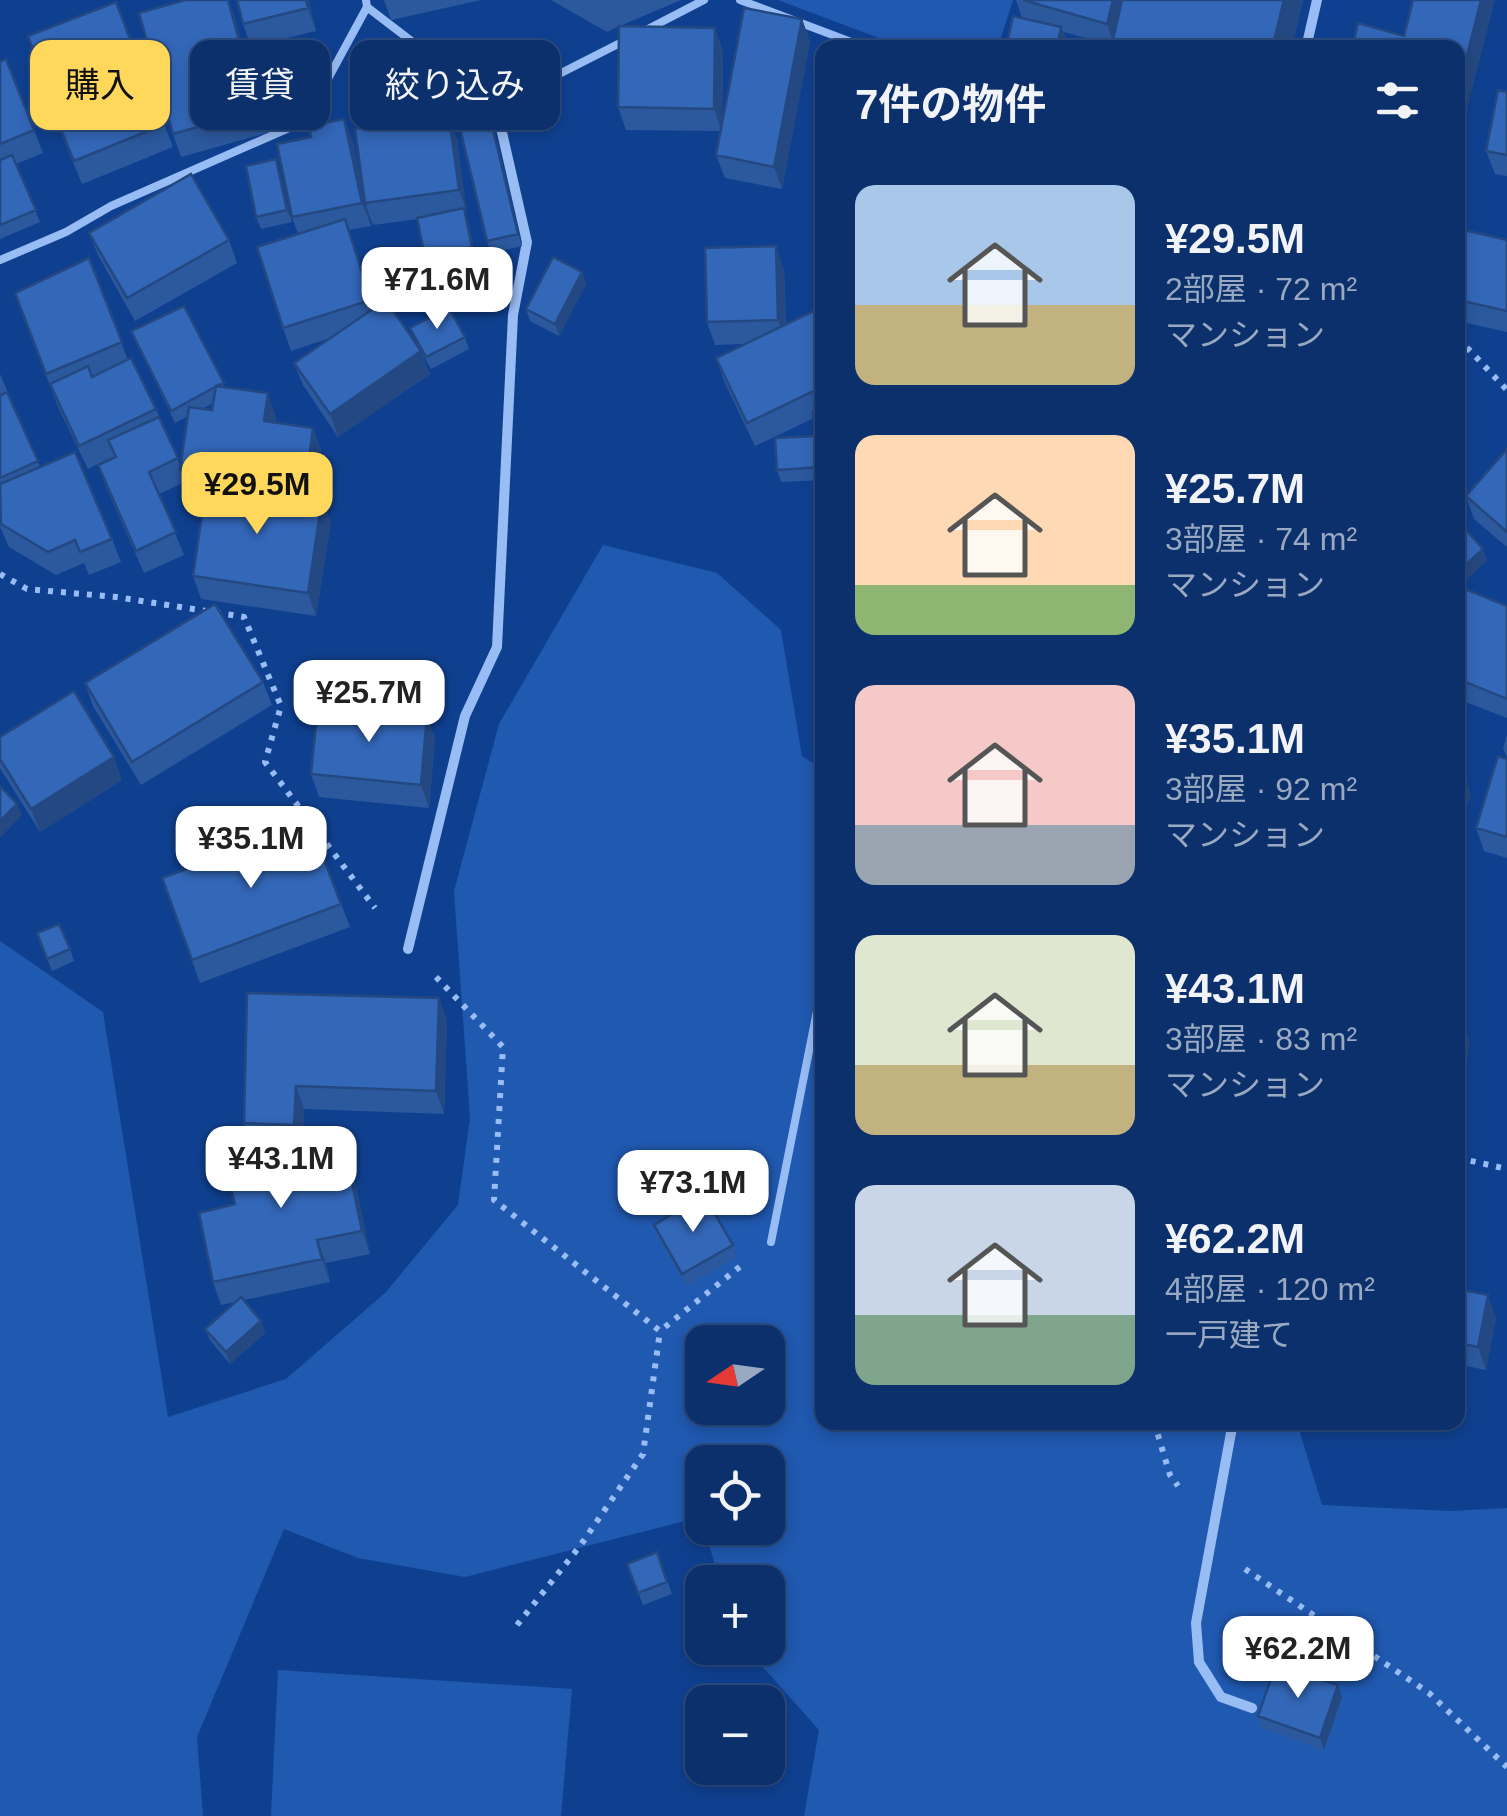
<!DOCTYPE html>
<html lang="ja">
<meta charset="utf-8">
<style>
body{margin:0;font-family:Arial,"Noto Sans JP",sans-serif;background:#143872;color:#f1f3f6;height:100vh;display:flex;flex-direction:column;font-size:38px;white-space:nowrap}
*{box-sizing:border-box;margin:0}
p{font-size:32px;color:#9aa9c2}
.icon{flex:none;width:55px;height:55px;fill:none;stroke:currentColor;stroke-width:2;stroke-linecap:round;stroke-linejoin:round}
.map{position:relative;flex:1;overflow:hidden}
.side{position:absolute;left:815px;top:40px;width:650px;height:1390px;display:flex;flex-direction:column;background:#0b306c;border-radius:20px;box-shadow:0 5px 15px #0003,0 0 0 2px #2b4b7f}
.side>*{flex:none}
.banner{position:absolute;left:30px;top:40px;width:635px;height:90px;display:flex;gap:20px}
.needle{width:65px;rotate:257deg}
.fabs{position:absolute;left:685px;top:1325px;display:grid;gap:20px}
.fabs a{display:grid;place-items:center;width:100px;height:100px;border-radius:20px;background:#0b306c;box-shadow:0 5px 15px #0003,0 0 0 2px #2b4b7f;font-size:50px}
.price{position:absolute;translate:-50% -85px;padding:0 22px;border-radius:20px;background:#fff;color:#222;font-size:32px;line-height:65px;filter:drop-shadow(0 2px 5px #0008)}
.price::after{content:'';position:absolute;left:50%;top:60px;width:30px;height:22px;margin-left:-15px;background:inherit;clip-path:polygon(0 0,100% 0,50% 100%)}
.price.current{background:#ffd85b;color:#111}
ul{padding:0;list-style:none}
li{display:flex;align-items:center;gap:30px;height:250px;padding:0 40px}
li span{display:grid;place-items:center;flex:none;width:280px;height:200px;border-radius:20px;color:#555}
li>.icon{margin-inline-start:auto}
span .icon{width:120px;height:120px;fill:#fffc;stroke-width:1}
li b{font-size:42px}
h2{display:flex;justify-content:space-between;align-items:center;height:120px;padding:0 40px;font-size:42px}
.tag{padding:0 35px;border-radius:20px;background:#0b306c;box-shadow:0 5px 15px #0003,0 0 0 2px #2b4b7f;font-size:35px;line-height:90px}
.tag.current{background:#ffd85b;color:#111}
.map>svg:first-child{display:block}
.green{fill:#2059b0;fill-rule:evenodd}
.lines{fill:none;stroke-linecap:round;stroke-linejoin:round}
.path{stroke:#98bcf4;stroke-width:6;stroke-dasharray:5 8;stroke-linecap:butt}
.service{stroke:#98bcf4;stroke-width:8}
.minor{stroke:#98bcf4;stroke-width:10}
.wall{fill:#2c599e;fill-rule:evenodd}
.shaded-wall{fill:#244881}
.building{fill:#3367b8;stroke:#244881;stroke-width:2.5}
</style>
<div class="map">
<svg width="1507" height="1816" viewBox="0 0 1507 1816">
<rect width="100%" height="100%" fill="#0f4090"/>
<path class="green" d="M778,0H1013L998,47H903Z
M603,545L717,573L781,630L802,756L822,769V1422L1297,1423L1322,1505L1450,1511L1507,1508V1816H804L819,1730L746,1648H768V1582H720L704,1528H768V1462H702V1520L701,1517L465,1577L358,1558L284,1529L197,1737L203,1816H0V941L103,1012L168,1417L286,1379L386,1292L458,1205L470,1118L454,891L499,724ZM702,1342H768V1408H702Z
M278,1670L572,1689L561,1816H271Z"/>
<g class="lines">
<path class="path" d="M1458,338L1507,390
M0,574L27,589L116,597L244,617L281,706L265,762L375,908
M436,977L503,1047L494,1200L660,1331L742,1265
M1458,1158L1507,1169
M1154,1422L1170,1475L1178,1486
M1245,1569L1429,1693L1507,1767
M517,1625L580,1546L643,1454L660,1331"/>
<path class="service" d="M366,0L367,7L496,106L624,41
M740,0L867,48
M646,30L704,0
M0,260L66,232L111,206L305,121L367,7
M771,1242L822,986"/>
<path class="minor" d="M1306,48L1317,0
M408,949L465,716L497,647L513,315L527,242L496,106
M1233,1422L1196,1623L1199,1662L1221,1697L1252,1708"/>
</g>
<path class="wall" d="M309,0L316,31L251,47L243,24Z
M384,0H481L391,20Z
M551,0H681L620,26L715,28L723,51L722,124L802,19L810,42L782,189L725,178L716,155L721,131L626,130L618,107L619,26L607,32Z
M1016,0H1303L1292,48H1111L1112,45L1063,32L1066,39L1064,48H1006L1022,18Z
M116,2L173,147L82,184L61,133L53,110L55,109L28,36Z
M233,12L267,133L181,157L173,134Z
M0,62L34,130L43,153L16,164L40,222L0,239Z
M419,81L424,106L414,108L418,120L457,139L466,213L476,259L430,269L425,257L418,219L373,225L367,210L371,226L349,230L374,308L419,349L410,328L465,337L469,349L431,369L422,353L430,374L338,437L303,385L294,363L330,338L291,351L283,328L298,234L292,217L311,137L344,119L353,142L363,190L392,124L389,112H388L383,100Z
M1507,92V176L1495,174L1486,151Z
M489,113L493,125L522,246L491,253L487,241Z
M276,159L292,222L261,229L256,217Z
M89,233L229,240L237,263L135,321L98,255Z
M1507,240V332L1458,321V256Z
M89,258L128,360L156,409L181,467L188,416L175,423L131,331L184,306L225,387L276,416L275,423L313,428L321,451L315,498L331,522L316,616L201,599L193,576L205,496L189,493L185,482L159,494L184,555L144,573L106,487L98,465L114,456L88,469L58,407L15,293ZM213,403L212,410L202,409Z
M784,269L786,325L822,307V480L781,482L777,470L815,436L814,418L755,446L724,381L716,358L745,344L715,345L707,322Z
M582,272L586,284L559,336L530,321L526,309Z
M0,374L40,467L112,539L121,562L89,575L84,563L56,575L9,547L0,527Z
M1507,449V547L1474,519L1466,496Z
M1458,586L1507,606V718L1458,699Z
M263,682L272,705L141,785L93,706L85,683Z
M822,690V739L815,718Z
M1507,735V858L1484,851L1476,828L1507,758L1503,748Z
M0,737L122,780L40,832L0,768Z
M435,738L429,808L319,797L311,774Z
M1458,779L1467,783L1471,795L1463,814L1458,812Z
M310,823L350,927L200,983L162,878Z
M37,933L70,949L74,961L52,971Z
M247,993L439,998L447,1021L444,1114L304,1109L303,1147L252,1146L244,1123Z
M351,1162L370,1254L326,1263L330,1282L244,1300L261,1321L265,1333L230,1364L210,1340L205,1329L235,1302L221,1305L213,1282L235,1204Z
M654,1225L733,1245L737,1257L687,1286L658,1237Z
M1458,1289L1496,1318L1486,1370L1461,1365L1458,1381Z
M657,1552L672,1594L643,1605L627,1564Z
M1338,1685L1342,1697L1324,1750L1262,1728L1258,1716Z"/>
<path class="shaded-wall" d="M228,0L233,12L267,133L258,110Z
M306,0H309L316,31L308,8Z
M1113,0H1128L1115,46L1107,24Z
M1284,0H1303L1292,48H1272Z
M1481,0H1495L1459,141L1458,137V91Z
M802,19L810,42L782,189L774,167Z
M1061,27L1066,39L1064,48H1057Z
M715,28L723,51L722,131L714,109Z
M415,69L419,81L424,106L419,94Z
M489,113L493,125L522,246L518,234Z
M449,116L457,139L467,212L459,190Z
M344,119L353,142L371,226L362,203Z
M276,159L280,171L292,222L287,210Z
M464,208L468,220L476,259L472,247Z
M776,246L784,269L786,343L778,320Z
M582,272L586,284L559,336L555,324Z
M421,351L430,374L338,437L330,414Z
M268,393L276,416L272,444L264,421Z
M313,428L321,451L313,512L305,489Z
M322,499L331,522L316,616L308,593Z
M1483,549L1487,561L1463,583L1459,571Z
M427,715L435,738L429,808L421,785Z
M114,757L122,780L40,832L31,809Z
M1467,783L1471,795L1463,814L1459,802Z
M17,804L22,815L0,838V821Z
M439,998L447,1021L444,1114L436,1091Z
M1462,1020L1470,1043L1458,1107V1042Z
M296,1086L304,1109L303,1147L294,1125Z
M343,1139L351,1162L370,1254L362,1231Z
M317,1240L326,1263L330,1282L322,1259Z
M1488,1295L1496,1318L1486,1370L1478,1347Z
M261,1321L265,1333L230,1364L226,1352Z
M1458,1357L1461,1365L1458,1381Z
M1338,1685L1342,1697L1324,1750L1320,1738Z"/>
<path class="building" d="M185,0H228L258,110L173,134L139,13Z
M237,0H306L308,8L243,24Z
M1023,0H1113L1107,24Z
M1122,0H1284L1272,48H1111Z
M1413,0H1481L1458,91V48H1352L1358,23L1404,36Z
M116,2L138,60L49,94L28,36Z
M744,8L802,19L774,167L716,155Z
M1013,16L1061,27L1057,48H1006Z
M619,26L715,28L714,109L618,107Z
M6,59L34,130L0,144V62Z
M415,69L419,94L383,100L379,75Z
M143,72L165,124L74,161L53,110Z
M1498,90L1507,92V155L1486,151Z
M412,103L416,121L392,124L388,107Z
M489,113L518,234L487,241L458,120Z
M449,116L459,190L365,203L355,129Z
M344,119L362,203L292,217L277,144L311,137L309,126Z
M12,155L36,210L0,225V160Z
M276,159L287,210L256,217L246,166Z
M191,174L229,240L127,298L89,233Z
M464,208L472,247L425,257L417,218Z
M345,219L371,300L283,328L257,247Z
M1464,230L1507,240V311L1458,300V256Z
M776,246L778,320L707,322L705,248Z
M553,257L582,272L555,324L526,309Z
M89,258L122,342L46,374L15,293Z
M386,300L421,351L330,414L294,363Z
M184,306L224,383L216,386L215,387L171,411L131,331Z
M822,307V387L747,423L716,358Z
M449,308L465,337L426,357L410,328Z
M131,358L156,409L79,446L50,384L88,366L92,377Z
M216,386L268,393L264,421L313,428L305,489L180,470L189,407L212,410Z
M7,392L38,461L0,478V396Z
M822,411V467L777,470L775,438L815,436L813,412Z
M159,417L178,458L149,472L176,532L136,551L98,465L116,457L108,440Z
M1507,449V532L1466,496Z
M75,452L112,539L80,552L75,540L48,552L1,524L0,484Z
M207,480L322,499L308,593L193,576Z
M1458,521L1483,549L1459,571L1458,570Z
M1458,586L1507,606V699L1458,679Z
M215,604L263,682L132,762L85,683Z
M822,690V720L815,718Z
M74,691L114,757L31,809L0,759V737Z
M318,704L427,715L421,785L311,774Z
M1498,756L1507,759V837L1476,828Z
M1458,779L1467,783L1459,802H1458Z
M0,786L17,804L0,821Z
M310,823L341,904L192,960L162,878Z
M59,924L70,949L47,959L37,933Z
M247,993L439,998L436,1091L296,1086L294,1125L244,1123Z
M1458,1019L1462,1020L1458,1042Z
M343,1139L362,1231L317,1240L322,1259L213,1282L199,1213L235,1204L225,1164Z
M704,1195L733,1245L682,1274L654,1225Z
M1458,1289L1488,1295L1478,1347L1458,1343Z
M241,1297L261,1321L226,1352L205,1329Z
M657,1552L667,1582L638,1593L627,1564Z
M1276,1664L1338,1685L1320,1738L1258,1716Z"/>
</svg>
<div class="fabs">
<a><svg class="needle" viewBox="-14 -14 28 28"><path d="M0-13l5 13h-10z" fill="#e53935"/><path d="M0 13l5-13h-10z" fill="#9aa9c2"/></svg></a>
<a><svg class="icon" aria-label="locate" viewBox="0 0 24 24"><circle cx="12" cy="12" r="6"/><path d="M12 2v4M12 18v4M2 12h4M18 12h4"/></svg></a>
<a>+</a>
<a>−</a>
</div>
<b class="price" style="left:437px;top:332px">¥71.6M</b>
<b class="price current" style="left:257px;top:537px">¥29.5M</b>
<b class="price" style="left:369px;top:745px">¥25.7M</b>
<b class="price" style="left:251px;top:891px">¥35.1M</b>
<b class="price" style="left:281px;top:1211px">¥43.1M</b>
<b class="price" style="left:693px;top:1235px">¥73.1M</b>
<b class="price" style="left:1298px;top:1701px">¥62.2M</b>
<div class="banner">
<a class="tag current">購入</a>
<a class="tag">賃貸</a>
<a class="tag">絞り込み</a>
</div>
<section class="side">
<h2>7件の物件<svg class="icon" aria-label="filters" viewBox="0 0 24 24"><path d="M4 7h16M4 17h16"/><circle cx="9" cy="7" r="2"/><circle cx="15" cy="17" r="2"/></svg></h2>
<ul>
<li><span style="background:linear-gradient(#a9c7e8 60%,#c2b280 0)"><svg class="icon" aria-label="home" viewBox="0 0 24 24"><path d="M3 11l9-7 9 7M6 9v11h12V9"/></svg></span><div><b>¥29.5M</b><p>2部屋 · 72 m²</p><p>マンション</p></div></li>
<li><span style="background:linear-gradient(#ffd9b3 75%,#8fb573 0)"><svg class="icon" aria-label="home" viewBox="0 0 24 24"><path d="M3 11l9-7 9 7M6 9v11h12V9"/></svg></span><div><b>¥25.7M</b><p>3部屋 · 74 m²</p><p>マンション</p></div></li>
<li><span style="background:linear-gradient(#f6c9c9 70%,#9aa5b1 0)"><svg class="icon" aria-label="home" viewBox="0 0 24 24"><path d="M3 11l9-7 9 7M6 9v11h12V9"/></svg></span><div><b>¥35.1M</b><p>3部屋 · 92 m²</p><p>マンション</p></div></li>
<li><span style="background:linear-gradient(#dfe7d0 65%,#c2b280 0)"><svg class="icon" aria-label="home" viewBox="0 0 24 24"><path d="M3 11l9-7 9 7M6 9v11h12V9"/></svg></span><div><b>¥43.1M</b><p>3部屋 · 83 m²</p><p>マンション</p></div></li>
<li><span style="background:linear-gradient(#c9d6e8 65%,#7fa58c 0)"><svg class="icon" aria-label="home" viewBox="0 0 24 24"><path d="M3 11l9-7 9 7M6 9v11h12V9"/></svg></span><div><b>¥62.2M</b><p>4部屋 · 120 m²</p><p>一戸建て</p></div></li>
</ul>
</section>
</div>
